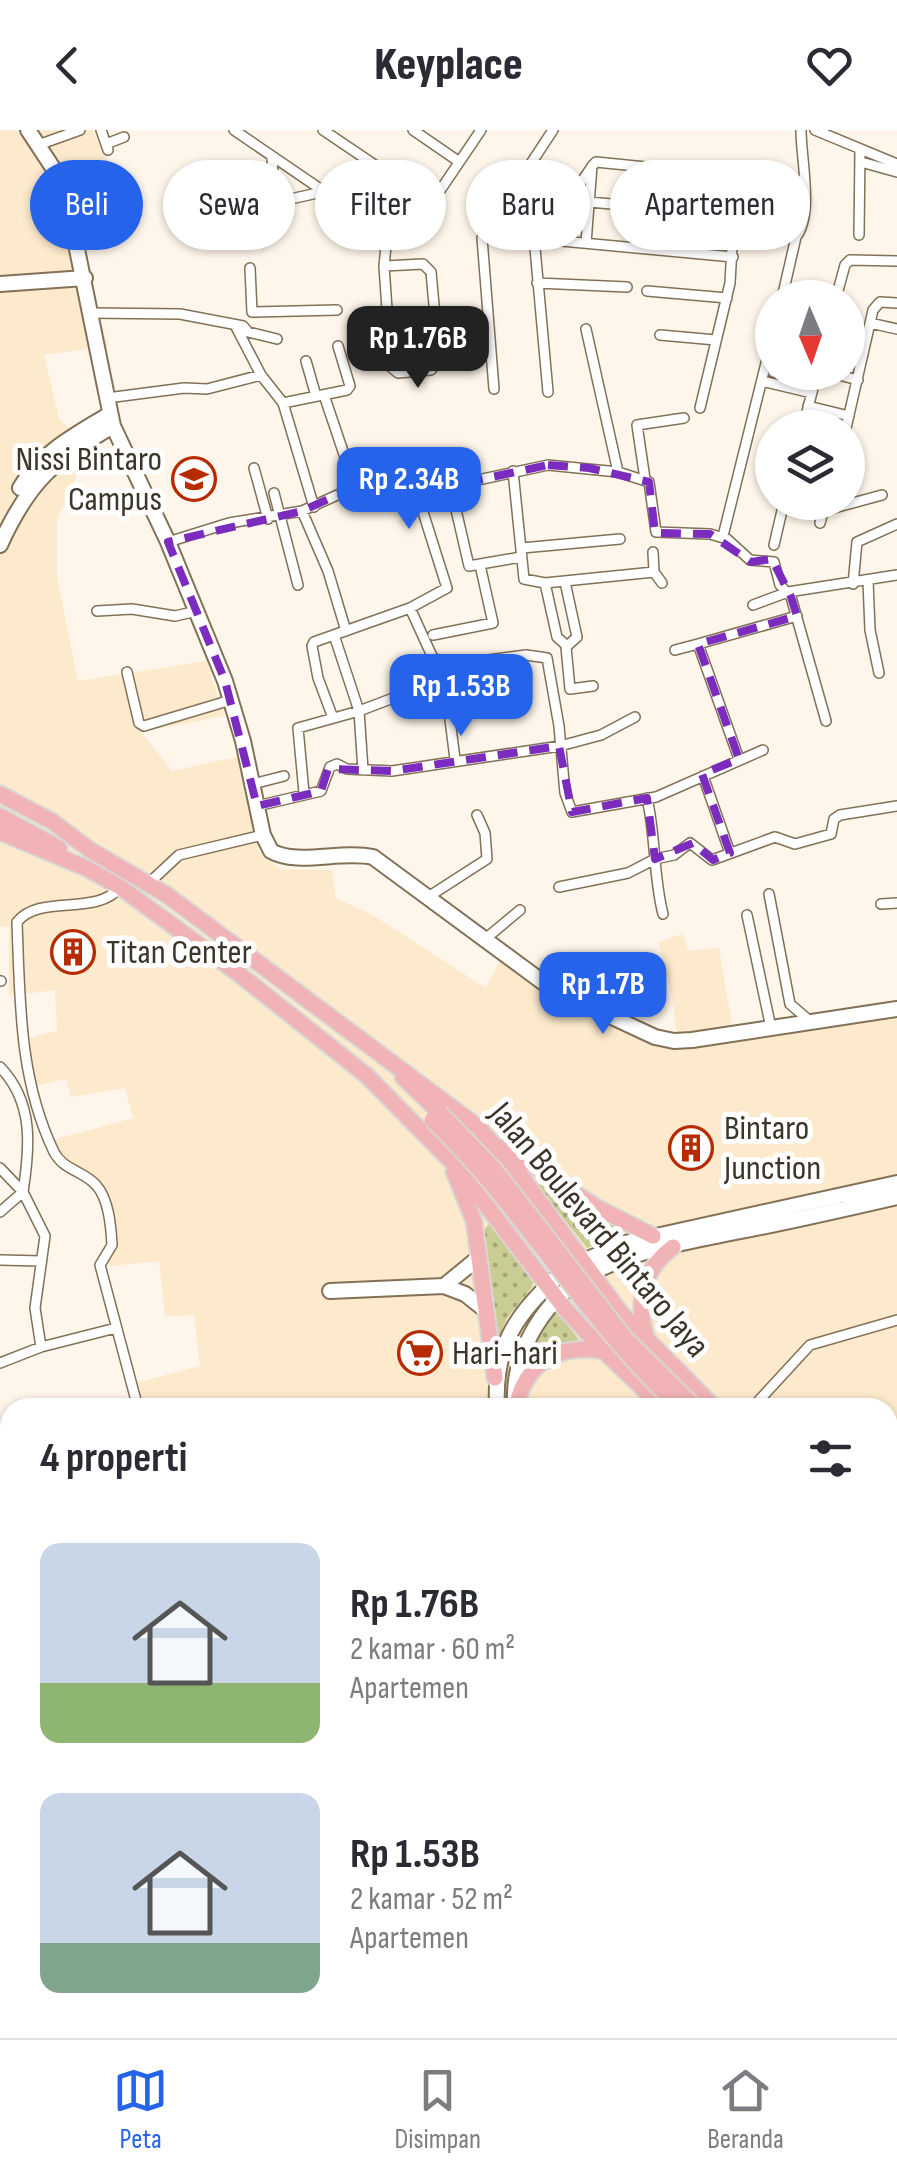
<!DOCTYPE html>
<html lang="id">
<meta charset="utf-8">
<style>
body{margin:0;font-family:"Sofia Sans Condensed",sans-serif;background:#f7f7f7;color:#2b2b33;height:100vh;display:flex;flex-direction:column;font-size:38px;white-space:nowrap}
*{box-sizing:border-box;margin:0}
p{font-size:32px;color:#7c7c81}
.icon{flex:none;width:55px;height:55px;fill:none;stroke:currentColor;stroke-width:2;stroke-linecap:round;stroke-linejoin:round}
.map{position:relative;flex:1;overflow:hidden}
.details{position:absolute;left:0px;top:1268px;width:898px;height:642px;display:flex;flex-direction:column;background:#fff;border-radius:30px 30px 0 0;box-shadow:0 2px 8px #0004}
.details>*{flex:none}
.hud{position:absolute;left:30px;top:30px;width:838px;height:90px;display:flex;gap:20px}
.needle{width:65px;rotate:178deg}
.tools{position:absolute;left:755px;top:150px;display:grid;gap:20px}
.tools a{display:grid;place-items:center;width:110px;height:110px;border-radius:50%;background:#fff;box-shadow:0 2px 8px #0004;font-size:50px}
.price{position:absolute;translate:-50% -85px;padding:0 22px;border-radius:20px;background:#2563eb;color:#fff;font-size:32px;line-height:65px;filter:drop-shadow(0 2px 5px #0008)}
.price::after{content:'';position:absolute;left:50%;top:60px;width:30px;height:22px;margin-left:-15px;background:inherit;clip-path:polygon(0 0,100% 0,50% 100%)}
.price.on{background:#222;color:#fff}
ul{padding:0;list-style:none}
li{display:flex;align-items:center;gap:30px;height:250px;padding:0 40px}
li span{display:grid;place-items:center;flex:none;width:280px;height:200px;border-radius:20px;color:#555}
li>.icon{margin-inline-start:auto}
span .icon{width:120px;height:120px;fill:#fffc;stroke-width:1}
li b{font-size:42px}
h2{display:flex;justify-content:space-between;align-items:center;height:120px;padding:0 40px;font-size:42px}
.tag{padding:0 35px;border-radius:45px;background:#fff;box-shadow:0 2px 8px #0004;font-size:35px;line-height:90px}
.tag.on{background:#2563eb;color:#fff}
header{display:flex;justify-content:space-between;align-items:center;height:130px;padding:0 40px;background:#fff;font-size:45px;font-weight:800}
.tab-bar{display:flex;justify-content:space-around;align-items:center;height:140px;border-top:2px solid #e1e1e2;background:#fff;font-size:28px;color:#7c7c81}
.tab-bar a{display:grid;justify-items:center;gap:5px}
.tab-bar .on{color:#2563eb}
.map>svg:first-child{display:block}
.built{fill:#fdeacd}
.grass{fill:url(#grass-dots)}
.lines{fill:none;stroke-linecap:round;stroke-linejoin:round}
.river{stroke:#9cd2f6;stroke-width:15}
.minor-casing{stroke:#827157;stroke-width:12}
.secondary-casing{stroke:#827157;stroke-width:18}
.primary-casing{stroke:#d8d7d4;stroke-width:19}
.minor{stroke:#fff;stroke-width:9}
.secondary{stroke:#fff;stroke-width:14}
.primary{stroke:#f1b3b5;stroke-width:15}
.primary-bridge-casing{stroke:#d8d7d4;stroke-width:19;stroke-linecap:butt}
.primary-bridge{stroke:#f1b3b5;stroke-width:15}
.marked{fill:none;stroke:#7b2cbf;stroke-width:8;stroke-dasharray:20 12;stroke-linejoin:round}
.labels{text-anchor:middle;dominant-baseline:central;stroke-width:10;stroke-linejoin:round;paint-order:stroke}
.poi-label{font-size:35px;fill:#3c3529;stroke:#fff;text-anchor:start}
.street-label{font-size:35px;fill:#3c3529;stroke:#fff}
</style>
<header><svg class="icon" aria-label="back" viewBox="0 0 24 24"><path d="M15 5l-7 7 7 7"/></svg>Keyplace<svg class="icon" aria-label="heart" viewBox="0 0 24 24"><path d="M12 20l-8-8c-3-5 5-10 8-4 3-6 11-1 8 4z"/></svg></header>
<div class="map">
<svg width="897" height="1908" viewBox="0 0 897 1908">
<defs>
<pattern id="grass-dots" width="8" height="8" patternUnits="userSpaceOnUse" patternTransform="scale(2.5)"><rect width="8" height="8" fill="#c9cd93"/><path d="M2 2h.1M6 6h.1" fill="none" stroke="#a4a778" stroke-width="1.8" stroke-linecap="round"/></pattern>
</defs>
<rect width="100%" height="100%" fill="#fef6ea"/>
<path class="built" d="M0,0H93L120,60L128,95L84,101L89,140L87,142L108,216L44,225L59,288L88,320L57,390V447L78,551L206,531L224,586L141,602L172,641L241,626L259,721L280,739L332,740L336,768L371,784L486,858L500,831L610,894L677,905L672,866L658,812L683,804L688,821L719,818L733,900L897,877V1767L888,1768V1278L141,1277L132,1254L200,1236L194,1185L165,1186L159,1131L109,1136L108,1094L96,1055L67,1036L49,1011L133,988L125,958L71,967L66,949L32,957L26,909L57,901L55,860L9,866V796L0,797Z"/>
<path class="grass" d="M540,1053L620,1100L622,1106L587,1118L538,1056Z
M489,1093L533,1152L532,1157L507,1188L496,1214L484,1101Z
M556,1179L579,1210L554,1216L530,1231L533,1218Z
M175,1900H354L360,1908H174Z"/>
<g class="lines">
<path class="river" d="M0,1505L10,1519
M299,1900L305,1908"/>
<g class="minor-casing">
<path id="minor" d="M101,0L108,20
M234,0L395,110L410,105L481,0
M323,0L431,73
M413,0L458,31
M815,0L897,34
M106,14L124,7
M38,15L80,0
M272,28L274,60L279,68L286,70L322,62
M861,32L897,42
M589,72L736,85L803,87
M756,86L766,96L795,100
M859,105L860,21
M796,107L794,87L803,53
M540,109L733,127
M586,113L592,36L596,32L736,46L730,153L700,278
M384,136L423,134L431,142L439,230L431,240L398,243L391,237L384,136L387,106
M250,138L252,182
M537,153L627,157
M647,161L727,168
M782,168L796,107C814,84 801,30 801,0
M836,168L845,135L850,130L897,131
M252,182L337,180
M91,183L180,184L243,196L248,202L277,209
M870,193L897,199
M236,197L261,245L283,273L347,260L350,256L338,216
M586,199L618,342
M660,205L716,210
M306,231L316,266
M773,242L814,253
M828,242L858,250
M762,251L812,263
M494,259L482,108L553,0
M548,262L535,118L591,38
M324,265L355,357
M107,268L184,258L207,259L261,245
M283,273L314,377
M808,276L849,286
M803,298L817,242
M846,298L873,180L880,172L897,173
M254,338L268,389
M513,341L524,449L545,453L654,442
M645,349L637,295L684,288
M274,363L298,455
M454,371L469,436L521,427
M302,381L328,441L346,501
M823,381L882,365
M820,393L826,372
M724,402L772,209
M168,412L229,393L302,381L355,357L417,363L548,335L618,342L649,352L656,402L710,404L727,409L750,430L774,432L780,455L791,467L826,591
M774,415L784,372
M522,418L620,409
M653,422L654,442L662,453
M868,451L870,500L879,543
M565,452L577,507L566,517L570,559L593,556
M545,453L557,507L567,516
M853,454L857,412L897,394
M753,475L788,462L897,445
M410,478L432,526L443,536L526,525L547,528L559,596L565,663L572,682L656,667L763,620
M97,481L132,479L175,486L197,481
M334,505L359,581L363,640
M433,505L493,493L480,435
M675,520L698,514
M127,542L139,593L144,596L231,570
M433,553L449,582L455,629
M333,588L318,548L312,516L314,512L410,478L447,458L417,363
M739,629L698,514L797,486
M703,646L730,723
M253,654L284,646
M304,663L298,598L359,581L438,551L446,536
M647,668C656,707 653,745 663,784
M257,676L321,661L330,637L337,634L347,639L392,641L560,616L601,605L635,587
M149,753L179,725L263,705
M120,757C97,787 40,763 17,792C20,872 19,949 54,1022C63,1040 84,1041 96,1055C109,1069 111,1097 112,1115L100,1135L138,1278
M559,757L628,743L655,729L674,725L690,713L712,730L775,707L795,714L831,704L834,689L840,685L897,676
M769,764L790,874L811,892
M428,767L487,729L485,703L477,685
M881,774L897,773
M747,785L771,898
M484,810L520,780
M0,851H1
M0,937C34,972 30,1017 23,1062L0,1082
M0,1038L23,1062L45,1106L35,1178L41,1217
M0,1130L41,1131
M0,1233L41,1217L116,1198
M752,1278L810,1215L897,1190
M888,1336L897,1334
M0,1619L10,1612
M0,1650L10,1663
M888,1756L897,1755
M888,1782L897,1781
M888,1838L897,1837
M888,1894L897,1893
M516,1900L522,1908
M563,1900L568,1908
M706,1900L707,1908
M59,1908L74,1900
M537,1908L549,1900
M759,1908L831,1900"/>
</g>
<g class="secondary-casing">
<path id="secondary" d="M28,0L53,38L69,80L113,296L168,412L225,551L243,611L263,705L271,721C297,736 341,720 373,727L552,859L655,907L674,911L692,910L897,879
M0,154L85,148
M20,358C40,323 77,304 110,284
M0,415C29,351 54,330 113,296
M573,1135L629,1112L897,1053
M444,1156L477,1129
M330,1161L444,1156L465,1164L484,1179
M515,1272C513,1219 546,1166 594,1142C638,1119 692,1111 741,1101C793,1091 845,1079 897,1067
M497,1278C494,1219 513,1187 556,1148
M0,1477L10,1490
M0,1522L10,1535
M163,1908L164,1900
M403,1908L413,1900"/>
</g>
<g class="primary-casing">
<path id="primary" d="M0,664L53,692L90,720L167,765L478,997L518,1042L620,1182L715,1278
M0,686L59,718
M0,702L86,738L120,757L239,844L366,945L458,1038L565,1179L604,1221L663,1278
M403,947L440,983
M505,1017L596,1077L653,1106
M454,1042L474,1091L495,1248
M646,1206C636,1171 643,1139 673,1117
M516,1278C525,1232 559,1213 604,1221
M888,1430L897,1438
M888,1469L897,1477"/>
</g>
<use href="#minor" class="minor"/>
<use href="#secondary" class="secondary"/>
<use href="#primary" class="primary"/>
<g class="primary-bridge-casing">
<path id="primary-bridge" d="M440,983L496,1041L625,1208L696,1278
M432,990C524,1078 586,1191 680,1278"/>
</g>
<use href="#primary-bridge" class="primary-bridge"/>
</g>
<path class="marked" d="M548,335L589,338L649,352L655,403L710,404L751,432L772,429L791,467L797,486L698,514L739,629L702,644L730,723L713,730L693,713L655,729L647,668L572,682L559,616L392,641L328,639L321,661L257,676L225,551L168,412L302,381L355,357L417,363Z"/>
<defs>
<g id="university-ring" transform="scale(2.25)"><circle r="9.5" fill="#fff" stroke="#b62c00" stroke-width="1.5"/><path d="M0-5L7-2L0 1L-7-2ZM-4 1L0 2.5L4 1V4Q0 6-4 4Z" fill="#b62c00"/></g>
<g id="building-ring" transform="scale(2.25)"><circle r="9.5" fill="#fff" stroke="#b62c00" stroke-width="1.5"/><path d="M-4-6H4V6H1V3H-1V6H-4ZM-2.5-4.3h1.7v1.8h-1.7ZM.8-4.3h1.7v1.8H.8ZM-2.5-1h1.7V.8h-1.7ZM.8-1h1.7V.8H.8Z" fill="#b62c00"/></g>
<g id="supermarket-ring" transform="scale(2.25)"><circle r="9.5" fill="#fff" stroke="#b62c00" stroke-width="1.5"/><path d="M-6-5.5h2.5l.6 2H6L4.5 2H-2.5L-4.4-4H-6ZM-1.5 3.2a1.3 1.3 0 1 0 .1 0ZM3 3.2a1.3 1.3 0 1 0 .1 0Z" fill="#b62c00"/></g>
</defs>
<g fill-rule="evenodd">
<use href="#university-ring" x="194" y="349"/>
<use href="#building-ring" x="73" y="822"/>
<use href="#building-ring" x="691" y="1018"/>
<use href="#supermarket-ring" x="420" y="1223"/>
</g>
<g class="labels">
<g class="poi-label">
<text x="162" y="329" text-anchor="end">Nissi Bintaro<tspan x="162" dy="40">Campus</tspan></text>
<text x="106" y="822">Titan Center</text>
<text x="724" y="998">Bintaro<tspan x="724" dy="40">Junction</tspan></text>
<text x="452" y="1223">Hari-hari</text>
</g>
<g class="street-label">
<text transform="translate(599 1100) rotate(50)">Jalan Boulevard Bintaro Jaya</text>
</g>
</g>
</svg>
<div class="tools">
<a><svg class="needle" viewBox="-14 -14 28 28"><path d="M0-13l5 13h-10z" fill="#e53935"/><path d="M0 13l5-13h-10z" fill="#7c7c81"/></svg></a>
<a><svg class="icon" aria-label="layers" viewBox="0 0 24 24"><path d="M12 4l9 5-9 5-9-5zM3 14l9 5 9-5"/></svg></a>
</div>
<b class="price on" style="left:418px;top:261px">Rp 1.76B</b>
<b class="price" style="left:409px;top:402px">Rp 2.34B</b>
<b class="price" style="left:461px;top:609px">Rp 1.53B</b>
<b class="price" style="left:603px;top:907px">Rp 1.7B</b>
<div class="hud">
<a class="tag on">Beli</a>
<a class="tag">Sewa</a>
<a class="tag">Filter</a>
<a class="tag">Baru</a>
<a class="tag">Apartemen</a>
</div>
<section class="details">
<h2>4 properti<svg class="icon" aria-label="filters" viewBox="0 0 24 24"><path d="M4 7h16M4 17h16"/><circle cx="9" cy="7" r="2"/><circle cx="15" cy="17" r="2"/></svg></h2>
<ul>
<li><span style="background:linear-gradient(#c9d6e8 70%,#8fb573 0)"><svg class="icon" aria-label="home" viewBox="0 0 24 24"><path d="M3 11l9-7 9 7M6 9v11h12V9"/></svg></span><div><b>Rp 1.76B</b><p>2 kamar · 60 m²</p><p>Apartemen</p></div></li>
<li><span style="background:linear-gradient(#c9d6e8 75%,#7fa58c 0)"><svg class="icon" aria-label="home" viewBox="0 0 24 24"><path d="M3 11l9-7 9 7M6 9v11h12V9"/></svg></span><div><b>Rp 1.53B</b><p>2 kamar · 52 m²</p><p>Apartemen</p></div></li>
</ul>
</section>
</div>
<nav class="tab-bar">
<a class="on"><svg class="icon" aria-label="map" viewBox="0 0 24 24"><path d="M3 6l6-2 6 2 6-2v14l-6 2-6-2-6 2zM9 4v14M15 6v14"/></svg>Peta</a>
<a><svg class="icon" aria-label="saved" viewBox="0 0 24 24"><path d="M7 4h10v16l-5-4-5 4z"/></svg>Disimpan</a>
<a><svg class="icon" aria-label="home" viewBox="0 0 24 24"><path d="M3 11l9-7 9 7M6 9v11h12V9"/></svg>Beranda</a>
</nav>
